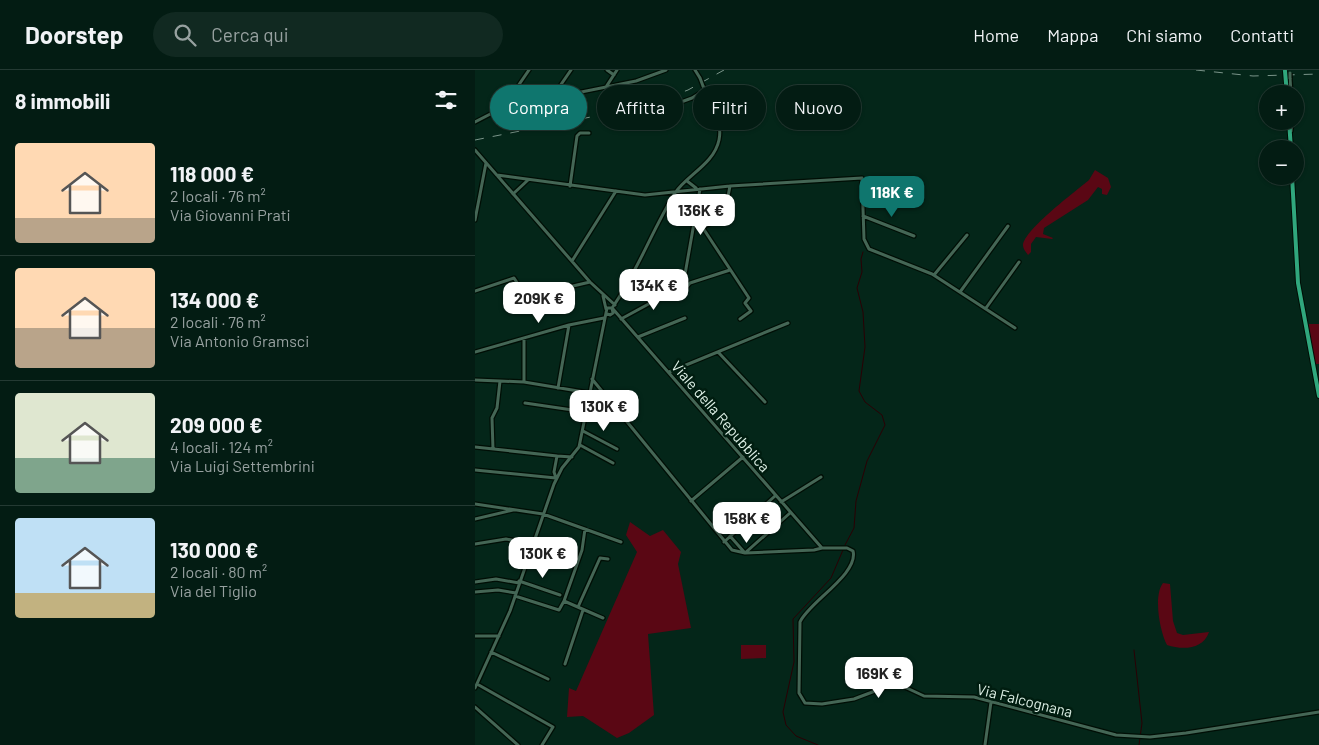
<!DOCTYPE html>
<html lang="it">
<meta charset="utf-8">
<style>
body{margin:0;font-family:Barlow,sans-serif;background:#112921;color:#f1f3f6;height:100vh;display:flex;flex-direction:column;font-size:19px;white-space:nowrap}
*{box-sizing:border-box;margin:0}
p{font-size:16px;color:#97a1a0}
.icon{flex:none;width:28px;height:28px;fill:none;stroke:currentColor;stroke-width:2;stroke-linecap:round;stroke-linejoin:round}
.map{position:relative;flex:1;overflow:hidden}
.sheet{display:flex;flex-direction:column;background:#031c13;width:475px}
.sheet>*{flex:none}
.top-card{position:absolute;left:15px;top:15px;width:475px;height:45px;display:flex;gap:10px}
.fabs{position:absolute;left:784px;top:15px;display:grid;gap:10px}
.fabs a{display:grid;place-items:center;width:45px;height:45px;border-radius:50%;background:#031c13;box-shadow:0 1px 4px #0004,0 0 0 1px #243a33;font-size:25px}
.price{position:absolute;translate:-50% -42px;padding:0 11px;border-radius:10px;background:#fff;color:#222;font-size:16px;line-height:32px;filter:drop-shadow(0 1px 2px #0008)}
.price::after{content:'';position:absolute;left:50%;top:30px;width:15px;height:11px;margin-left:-8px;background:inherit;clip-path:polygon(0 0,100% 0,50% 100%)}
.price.on{background:#0f766e;color:#fff}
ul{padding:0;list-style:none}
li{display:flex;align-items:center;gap:15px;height:125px;padding:0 15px}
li+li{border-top:1px solid #243a33}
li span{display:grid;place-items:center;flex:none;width:140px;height:100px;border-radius:5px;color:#555}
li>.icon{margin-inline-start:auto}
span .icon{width:60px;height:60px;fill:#fffc;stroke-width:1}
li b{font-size:21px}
h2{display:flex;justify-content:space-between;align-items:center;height:60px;padding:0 15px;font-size:21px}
.chip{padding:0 18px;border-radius:22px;background:#031c13;box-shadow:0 1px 4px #0004,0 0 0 1px #243a33;font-size:18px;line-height:45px}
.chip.on{background:#0f766e;color:#fff}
header{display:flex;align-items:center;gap:30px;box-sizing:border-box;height:70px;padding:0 25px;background:#031c13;border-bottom:1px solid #243a33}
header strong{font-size:24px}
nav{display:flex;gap:28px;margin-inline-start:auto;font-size:18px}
.search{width:350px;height:45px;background:#112921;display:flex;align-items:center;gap:12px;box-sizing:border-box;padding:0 18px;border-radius:28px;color:#97a1a0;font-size:19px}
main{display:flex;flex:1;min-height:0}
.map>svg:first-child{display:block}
.green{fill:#5a0714}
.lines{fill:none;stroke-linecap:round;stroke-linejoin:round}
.stream{stroke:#2a0004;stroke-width:1}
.minor-casing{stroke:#000e05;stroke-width:5.5}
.major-casing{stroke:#000e05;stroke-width:6}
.minor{stroke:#465;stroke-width:3}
.major{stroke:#30a77d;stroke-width:4}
.rail{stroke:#7a9489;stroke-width:1;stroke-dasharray:9 9;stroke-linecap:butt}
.minor-bridge-casing{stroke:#000e05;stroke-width:5.5;stroke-linecap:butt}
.major-bridge-casing{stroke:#000e05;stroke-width:6;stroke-linecap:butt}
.minor-bridge{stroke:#465;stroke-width:3}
.major-bridge{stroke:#30a77d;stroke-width:4}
.labels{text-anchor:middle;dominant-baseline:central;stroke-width:5;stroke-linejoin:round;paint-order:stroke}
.street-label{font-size:15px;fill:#def1e7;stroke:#001d10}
</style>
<header>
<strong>Doorstep</strong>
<div class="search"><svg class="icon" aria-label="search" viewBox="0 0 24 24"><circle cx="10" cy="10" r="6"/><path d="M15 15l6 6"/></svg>Cerca qui</div>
<nav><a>Home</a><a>Mappa</a><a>Chi siamo</a><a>Contatti</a></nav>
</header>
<main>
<section class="sheet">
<h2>8 immobili<svg class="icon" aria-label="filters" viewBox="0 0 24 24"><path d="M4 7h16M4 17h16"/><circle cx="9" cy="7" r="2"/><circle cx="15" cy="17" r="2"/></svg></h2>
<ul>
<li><span style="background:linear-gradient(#ffd9b3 75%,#b9a48a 0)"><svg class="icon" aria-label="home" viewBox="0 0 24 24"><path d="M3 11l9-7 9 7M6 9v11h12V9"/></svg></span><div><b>118 000 €</b><p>2 locali · 76 m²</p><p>Via Giovanni Prati</p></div></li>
<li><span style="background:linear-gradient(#ffd9b3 60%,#b9a48a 0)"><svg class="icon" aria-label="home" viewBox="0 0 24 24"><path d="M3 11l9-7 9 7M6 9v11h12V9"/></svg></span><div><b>134 000 €</b><p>2 locali · 76 m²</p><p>Via Antonio Gramsci</p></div></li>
<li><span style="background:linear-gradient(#dfe7d0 65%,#7fa58c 0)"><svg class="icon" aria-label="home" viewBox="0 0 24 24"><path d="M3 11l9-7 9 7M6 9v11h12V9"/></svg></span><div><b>209 000 €</b><p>4 locali · 124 m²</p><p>Via Luigi Settembrini</p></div></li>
<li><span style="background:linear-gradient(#bfe0f5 75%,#c2b280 0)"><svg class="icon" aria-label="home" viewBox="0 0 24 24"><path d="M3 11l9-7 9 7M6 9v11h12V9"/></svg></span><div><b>130 000 €</b><p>2 locali · 80 m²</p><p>Via del Tiglio</p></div></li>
</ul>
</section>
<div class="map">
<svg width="844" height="675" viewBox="0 0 844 675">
<rect width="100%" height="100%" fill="#042619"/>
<path class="green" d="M620,100L633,108L636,117L632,125L627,124V119L623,117L613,130L569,158L568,164L578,168L577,169L561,167L556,174V182L553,185C551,182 548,179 548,175C550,159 600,122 614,110Z
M833,254H844V294H840Z
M155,452L175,466L188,460L206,482L203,494L216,558L173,564L179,645L154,663L142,668L108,646L92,647L94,618L101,621L162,482L151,465Z
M688,513L695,514L698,551L702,563L708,565L734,562C728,580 707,580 692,575C685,562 678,526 688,513Z
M266,575H291V588L266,589Z"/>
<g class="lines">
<path class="stream" d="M370,475L379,458L381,431L392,391L410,355L407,345L390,332L384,321L390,277L388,242L382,218L387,202L386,189L388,182
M659,580L667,653L664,675
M343,675L321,666L311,655L308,642L319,592L318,549L356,508L368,480"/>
<g class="minor-casing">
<path id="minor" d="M132,0L139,5
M220,0L225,8
M815,8L816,24
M131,17L142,0
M76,29L96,0
M28,38L54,0
M176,43L217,28L230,20
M0,52L27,38L161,11L191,0
M816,61L817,51
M0,80L115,212L140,235
M22,105L170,125L255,116L387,108L389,169L394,179L457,204L540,258
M212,111L221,118
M95,116L102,66L105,63H114
M38,124L53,110
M220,146L274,228L270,233L276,241L265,249
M388,146L439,166
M0,150L11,93
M228,157L249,147L255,116
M97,191L141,121
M459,205L492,165
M203,218L204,212L209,210L225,119
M203,218L209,220L215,213L255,200
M0,221L39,208L54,231L79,224L81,220L115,212
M485,222L533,156
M128,226L131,239
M137,238H132L131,243L135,245L138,243L137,238C162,203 177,160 200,123C212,105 239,94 244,70C248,51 236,33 228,16
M511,238L544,192
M138,239L347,478H372L378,481C384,504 334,532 325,552L324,623L330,633L347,634L379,629L421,613L449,626L499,627L641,665L675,667L711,663L844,642
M146,249L203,218
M163,267L210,248
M0,282L94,255L129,248
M243,282L290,332
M194,302L313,253
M117,309L257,480L270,483L339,480L347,478
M0,310L25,311L22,338L17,348L18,379
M25,311L49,312L115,323
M49,312V268
M83,318L94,255
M50,333L111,342
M108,361L142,379
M105,375L138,393
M0,377L82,386
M0,400L81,408L79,402L82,386L97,387
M216,431L268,387
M306,432L346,407
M0,434L68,444L146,472
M0,449L38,440
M110,459L107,480L89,531L128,548
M255,466L270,483L315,443
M249,472L300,426
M0,474L31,469L57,474
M44,511L85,525
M0,512L21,509L44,513
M0,522L23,520L41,523
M40,526L84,540L89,531
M103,537L125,488L133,489
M0,566H24
M16,582L73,609
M90,594L108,540
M2,614L78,657L67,675
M0,618L35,541L79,414L87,398L104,377L131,243
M0,637L43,675
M510,675L516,632"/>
</g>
<g class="major-casing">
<path id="major" d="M811,13L812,24
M814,51L816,79
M817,106L823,213L844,326"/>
</g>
<use href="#minor" class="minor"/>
<use href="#major" class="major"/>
<path class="rail" d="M721,0L778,6L844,4
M0,70L171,36L213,20L249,0"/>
<g class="minor-bridge-casing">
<path id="minor-bridge" d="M815,3V8
M225,8L228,16"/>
</g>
<g class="major-bridge-casing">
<path id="major-bridge" d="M810,1L811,13"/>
</g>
<use href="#minor-bridge" class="minor-bridge"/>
<use href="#major-bridge" class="major-bridge"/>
</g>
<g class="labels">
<g class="street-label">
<text transform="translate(246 346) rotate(49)">Viale della Repubblica</text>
<text transform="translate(550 630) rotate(14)">Via Falcognana</text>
</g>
</g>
</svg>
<div class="fabs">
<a>+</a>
<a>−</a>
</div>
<b class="price on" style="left:417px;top:148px">118K €</b>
<b class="price" style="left:226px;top:166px">136K €</b>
<b class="price" style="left:179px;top:241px">134K €</b>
<b class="price" style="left:64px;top:254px">209K €</b>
<b class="price" style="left:129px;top:362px">130K €</b>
<b class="price" style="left:272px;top:474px">158K €</b>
<b class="price" style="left:68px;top:509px">130K €</b>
<b class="price" style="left:404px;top:629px">169K €</b>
<div class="top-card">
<a class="chip on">Compra</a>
<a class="chip">Affitta</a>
<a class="chip">Filtri</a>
<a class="chip">Nuovo</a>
</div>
</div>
</main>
